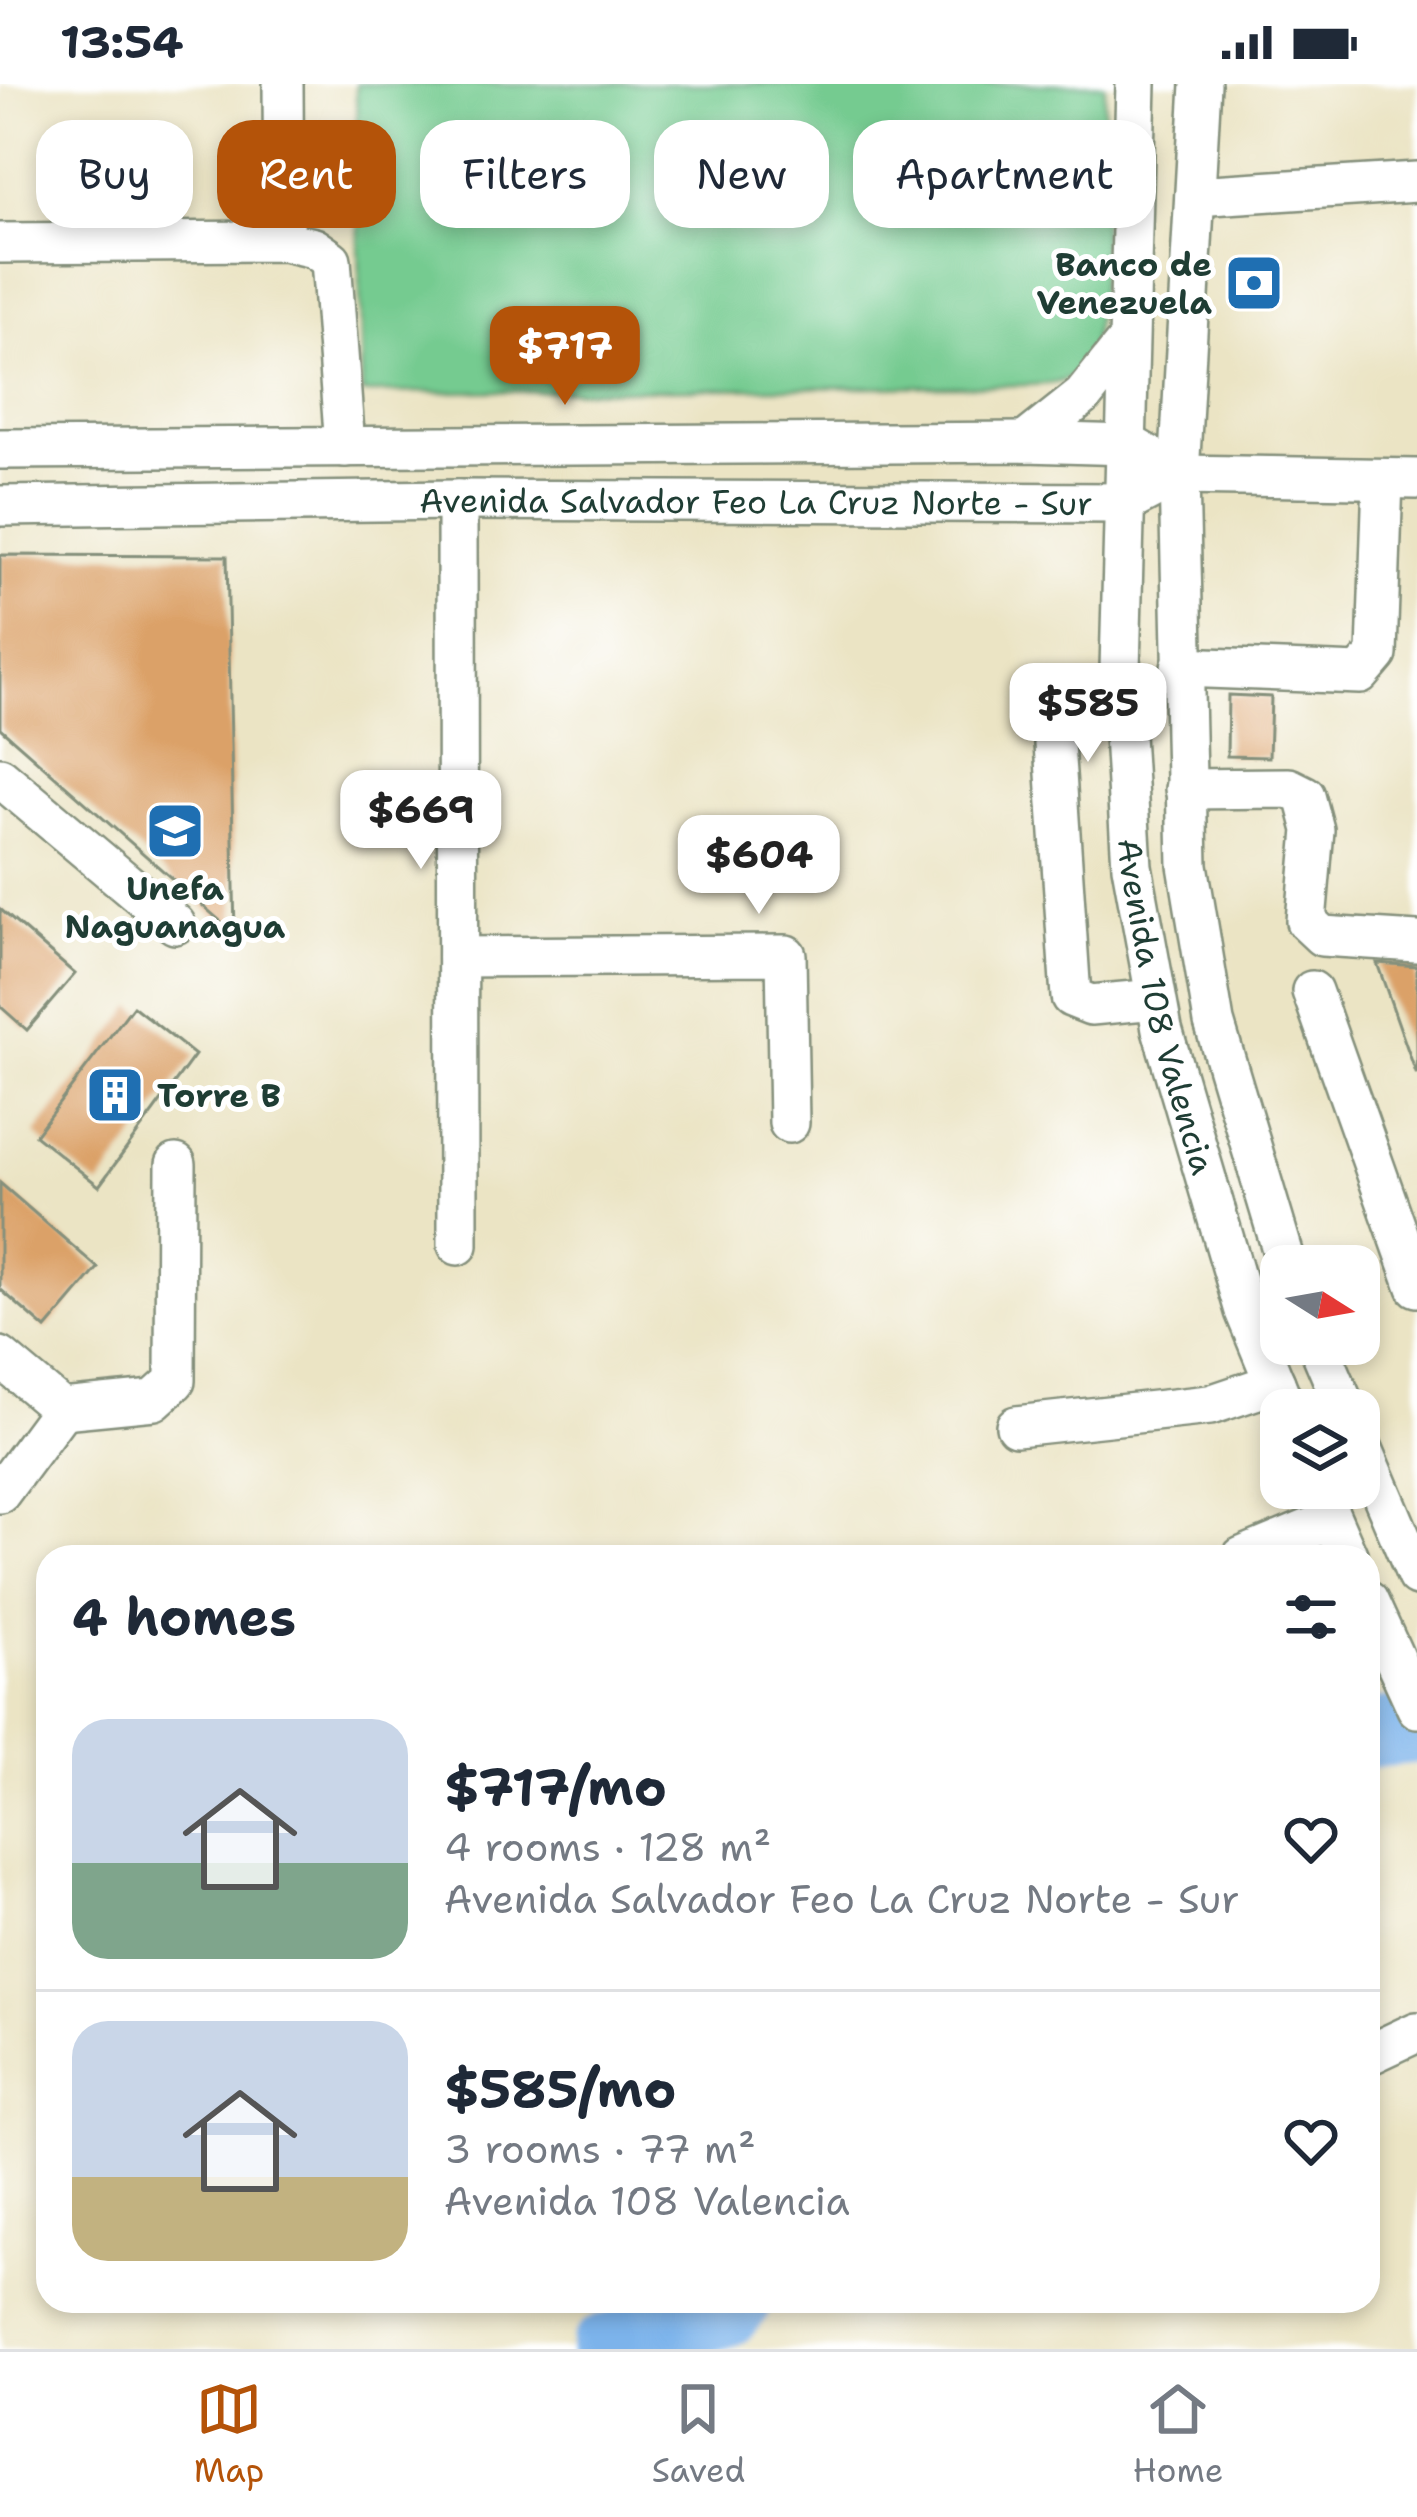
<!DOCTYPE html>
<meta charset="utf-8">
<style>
body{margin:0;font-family:"Shantell Sans",sans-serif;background:#f6f6f7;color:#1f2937;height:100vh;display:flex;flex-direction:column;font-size:45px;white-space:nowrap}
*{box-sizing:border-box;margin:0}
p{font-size:39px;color:#747a83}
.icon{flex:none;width:66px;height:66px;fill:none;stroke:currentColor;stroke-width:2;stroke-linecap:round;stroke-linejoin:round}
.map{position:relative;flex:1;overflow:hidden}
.details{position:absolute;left:36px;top:1461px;width:1344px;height:768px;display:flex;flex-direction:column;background:#fff;border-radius:36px;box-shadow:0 6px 18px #0003}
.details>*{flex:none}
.top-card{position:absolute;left:36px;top:36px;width:1347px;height:108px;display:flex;gap:24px}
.needle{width:78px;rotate:101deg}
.fabs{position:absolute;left:1260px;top:1161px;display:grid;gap:24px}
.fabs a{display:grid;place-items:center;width:120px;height:120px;border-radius:24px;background:#fff;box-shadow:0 6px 18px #0003;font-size:60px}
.price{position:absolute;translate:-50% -102px;padding:0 27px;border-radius:24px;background:#fff;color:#222;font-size:39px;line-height:78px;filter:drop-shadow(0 3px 6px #0008)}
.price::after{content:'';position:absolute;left:50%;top:72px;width:36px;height:27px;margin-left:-18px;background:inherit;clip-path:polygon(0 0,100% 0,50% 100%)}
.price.on{background:#b45309;color:#fff}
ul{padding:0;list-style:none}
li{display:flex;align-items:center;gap:36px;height:300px;padding:0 36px}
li+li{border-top:3px solid #e0e1e3}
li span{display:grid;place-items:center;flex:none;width:336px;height:240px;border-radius:36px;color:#555}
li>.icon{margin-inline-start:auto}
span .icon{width:144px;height:144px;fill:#fffc;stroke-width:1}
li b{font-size:51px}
h2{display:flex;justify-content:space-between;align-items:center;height:144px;padding:0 36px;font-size:51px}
.chip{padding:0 42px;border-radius:36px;background:#fff;box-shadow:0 6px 18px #0003;font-size:42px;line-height:108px}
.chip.on{background:#b45309;color:#fff}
.status{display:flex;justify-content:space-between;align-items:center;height:84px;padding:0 60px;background:#fff;direction:ltr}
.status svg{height:33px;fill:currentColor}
.menu{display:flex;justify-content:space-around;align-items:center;height:168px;border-top:3px solid #e0e1e3;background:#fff;font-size:33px;color:#747a83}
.menu a{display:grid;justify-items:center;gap:6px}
.menu .on{color:#b45309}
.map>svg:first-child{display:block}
.green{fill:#75cb90;stroke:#4a8462;stroke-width:3}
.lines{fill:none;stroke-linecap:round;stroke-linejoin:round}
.river{stroke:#7bb3eb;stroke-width:69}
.building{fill:#dba168}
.minor-casing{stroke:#85907c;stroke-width:44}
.minor{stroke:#fff;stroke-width:39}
.labels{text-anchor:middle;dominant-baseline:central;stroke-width:10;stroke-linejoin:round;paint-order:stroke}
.poi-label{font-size:33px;font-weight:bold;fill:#1f3d34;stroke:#fff;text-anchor:end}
.street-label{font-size:33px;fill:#1f3d34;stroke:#fff}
</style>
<div class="status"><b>13:54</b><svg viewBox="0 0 49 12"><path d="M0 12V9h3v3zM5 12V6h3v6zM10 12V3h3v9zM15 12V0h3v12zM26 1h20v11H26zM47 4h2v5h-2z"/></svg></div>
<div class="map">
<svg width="1417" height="2265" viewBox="0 0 1417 2265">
<rect width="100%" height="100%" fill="#fff"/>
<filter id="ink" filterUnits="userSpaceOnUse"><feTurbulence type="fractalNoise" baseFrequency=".00833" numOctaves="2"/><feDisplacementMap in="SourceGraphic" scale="24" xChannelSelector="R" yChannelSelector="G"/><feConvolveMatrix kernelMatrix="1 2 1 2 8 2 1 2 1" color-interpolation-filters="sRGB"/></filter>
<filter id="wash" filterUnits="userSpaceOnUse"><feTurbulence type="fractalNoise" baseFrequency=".004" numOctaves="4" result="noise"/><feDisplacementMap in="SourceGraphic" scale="48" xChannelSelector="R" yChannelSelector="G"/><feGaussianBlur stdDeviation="2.7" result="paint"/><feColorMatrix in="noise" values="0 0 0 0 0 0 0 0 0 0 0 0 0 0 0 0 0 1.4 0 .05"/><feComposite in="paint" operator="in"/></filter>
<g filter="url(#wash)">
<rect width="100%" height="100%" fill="#ebe4c4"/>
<path class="green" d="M356,0H1105C1103,57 1108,236 1085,278C1073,300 1051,300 1029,301L362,309Z"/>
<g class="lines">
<path class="river" d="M1368,1650L1417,1645
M605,2265L727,2228L737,2217"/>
</g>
<g id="blocks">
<path class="building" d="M0,471L227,472L235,850L0,644Z
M1228,611L1271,613L1269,673L1227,672Z
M0,825L75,890L27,946L0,922Z
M1377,879L1417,882V989H1416Z
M133,922L195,971L99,1102L35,1051Z
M0,1099L98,1184L46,1245L0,1205Z"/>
</g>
</g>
<g filter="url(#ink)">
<use href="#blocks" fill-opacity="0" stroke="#85907c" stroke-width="3"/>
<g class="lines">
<g class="minor-casing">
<g id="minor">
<path d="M283,0L284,157"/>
<path id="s1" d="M1136,0L1120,585L1132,782L1162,945L1245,1227L1286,1326"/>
<path d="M1201,0L1179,391L1188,781L1214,938L1287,1182"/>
<path d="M1195,112L1417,98"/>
<path d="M0,159L284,157L314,164L331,176L345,363"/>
<path d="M1025,358L1083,312L1128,256"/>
<path d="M0,365L1025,358L1130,361L1149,372"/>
<path d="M457,416L458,1161"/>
<path id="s2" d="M0,422L457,416L1126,419L1179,391L1417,395"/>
<path d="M1181,583L1360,590L1377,570L1383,395"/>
<path d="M1054,660L1071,913L1091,921L1156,915"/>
<path d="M0,693L175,840"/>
<path d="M1185,705L1289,704L1305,712L1314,746L1306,837L1322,852L1417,858"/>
<path d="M458,873L786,871L789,1039"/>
<path d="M1312,907L1417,1203"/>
<path d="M1318,1260L1346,1326"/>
<path d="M0,1273L62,1325L0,1409"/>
<path d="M62,1325L154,1316L175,1297L176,1080"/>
<path d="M1016,1342L1210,1321L1275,1299"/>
<path d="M1359,1356L1417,1492"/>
<path d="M1318,1404L1348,1473"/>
<path d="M1242,1473L1331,1436"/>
<path d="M1368,1517L1417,1624"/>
<path d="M1368,1971L1417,1948"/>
</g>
</g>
<use href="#minor" class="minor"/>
</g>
</g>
<defs>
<g id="bank-square" transform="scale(3)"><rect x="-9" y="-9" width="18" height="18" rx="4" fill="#1f6fb2" stroke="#fff"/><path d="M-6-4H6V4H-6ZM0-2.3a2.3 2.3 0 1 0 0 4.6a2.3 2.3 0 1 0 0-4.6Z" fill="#fff"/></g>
<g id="university-square" transform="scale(3)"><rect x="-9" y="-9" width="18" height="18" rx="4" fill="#1f6fb2" stroke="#fff"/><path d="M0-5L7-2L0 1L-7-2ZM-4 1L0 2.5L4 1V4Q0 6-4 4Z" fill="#fff"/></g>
<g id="building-square" transform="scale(3)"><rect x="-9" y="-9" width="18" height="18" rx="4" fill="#1f6fb2" stroke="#fff"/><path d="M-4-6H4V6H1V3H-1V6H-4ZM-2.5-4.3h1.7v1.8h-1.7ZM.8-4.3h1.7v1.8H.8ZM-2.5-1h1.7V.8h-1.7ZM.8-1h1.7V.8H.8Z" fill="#fff"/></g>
</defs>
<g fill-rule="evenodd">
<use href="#bank-square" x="1254" y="199"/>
<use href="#university-square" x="175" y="747"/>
<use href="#building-square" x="115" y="1011"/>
</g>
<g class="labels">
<g class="poi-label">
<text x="1212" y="180">Banco de<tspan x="1212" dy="38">Venezuela</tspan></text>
<text x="175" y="804" text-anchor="middle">Unefa<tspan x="175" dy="38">Naguanagua</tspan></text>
<text x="157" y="1011" text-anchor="start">Torre B</text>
</g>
<g class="street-label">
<text stroke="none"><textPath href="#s2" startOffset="756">Avenida Salvador Feo La Cruz Norte - Sur</textPath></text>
<text stroke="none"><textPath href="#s1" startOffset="927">Avenida 108 Valencia</textPath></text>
</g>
</g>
</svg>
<div class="fabs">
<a><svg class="needle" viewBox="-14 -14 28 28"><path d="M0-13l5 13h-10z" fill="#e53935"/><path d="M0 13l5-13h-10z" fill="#747a83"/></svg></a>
<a><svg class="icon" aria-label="layers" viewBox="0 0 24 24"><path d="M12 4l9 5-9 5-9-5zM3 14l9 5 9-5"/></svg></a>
</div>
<b class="price on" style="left:565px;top:324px">$717</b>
<b class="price" style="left:1088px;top:681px">$585</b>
<b class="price" style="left:421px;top:788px">$669</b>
<b class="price" style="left:759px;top:833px">$604</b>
<div class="top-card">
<a class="chip">Buy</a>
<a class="chip on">Rent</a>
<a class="chip">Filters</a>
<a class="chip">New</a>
<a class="chip">Apartment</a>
</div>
<section class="details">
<h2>4 homes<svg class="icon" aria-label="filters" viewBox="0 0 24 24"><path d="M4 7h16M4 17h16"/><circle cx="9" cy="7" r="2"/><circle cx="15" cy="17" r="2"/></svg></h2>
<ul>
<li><span style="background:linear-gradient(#c9d6e8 60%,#7fa58c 0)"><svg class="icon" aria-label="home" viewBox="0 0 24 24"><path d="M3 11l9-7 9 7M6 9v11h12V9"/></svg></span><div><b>$717/mo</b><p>4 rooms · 128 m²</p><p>Avenida Salvador Feo La Cruz Norte - Sur</p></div><svg class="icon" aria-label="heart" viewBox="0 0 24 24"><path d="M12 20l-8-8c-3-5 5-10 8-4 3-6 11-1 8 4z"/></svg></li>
<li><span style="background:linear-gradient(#c9d6e8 65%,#c2b280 0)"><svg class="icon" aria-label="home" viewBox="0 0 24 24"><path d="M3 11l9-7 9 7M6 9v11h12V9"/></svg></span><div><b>$585/mo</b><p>3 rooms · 77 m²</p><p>Avenida 108 Valencia</p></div><svg class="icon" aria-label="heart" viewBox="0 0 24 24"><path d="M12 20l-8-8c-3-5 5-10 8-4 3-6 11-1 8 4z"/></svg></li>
</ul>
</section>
</div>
<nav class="menu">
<a class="on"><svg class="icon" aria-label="map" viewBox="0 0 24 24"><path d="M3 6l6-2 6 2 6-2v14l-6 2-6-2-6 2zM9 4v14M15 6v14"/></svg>Map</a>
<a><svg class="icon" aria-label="saved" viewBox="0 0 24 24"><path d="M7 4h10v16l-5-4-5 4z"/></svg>Saved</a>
<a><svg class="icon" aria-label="home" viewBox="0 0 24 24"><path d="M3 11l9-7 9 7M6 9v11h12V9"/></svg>Home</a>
</nav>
